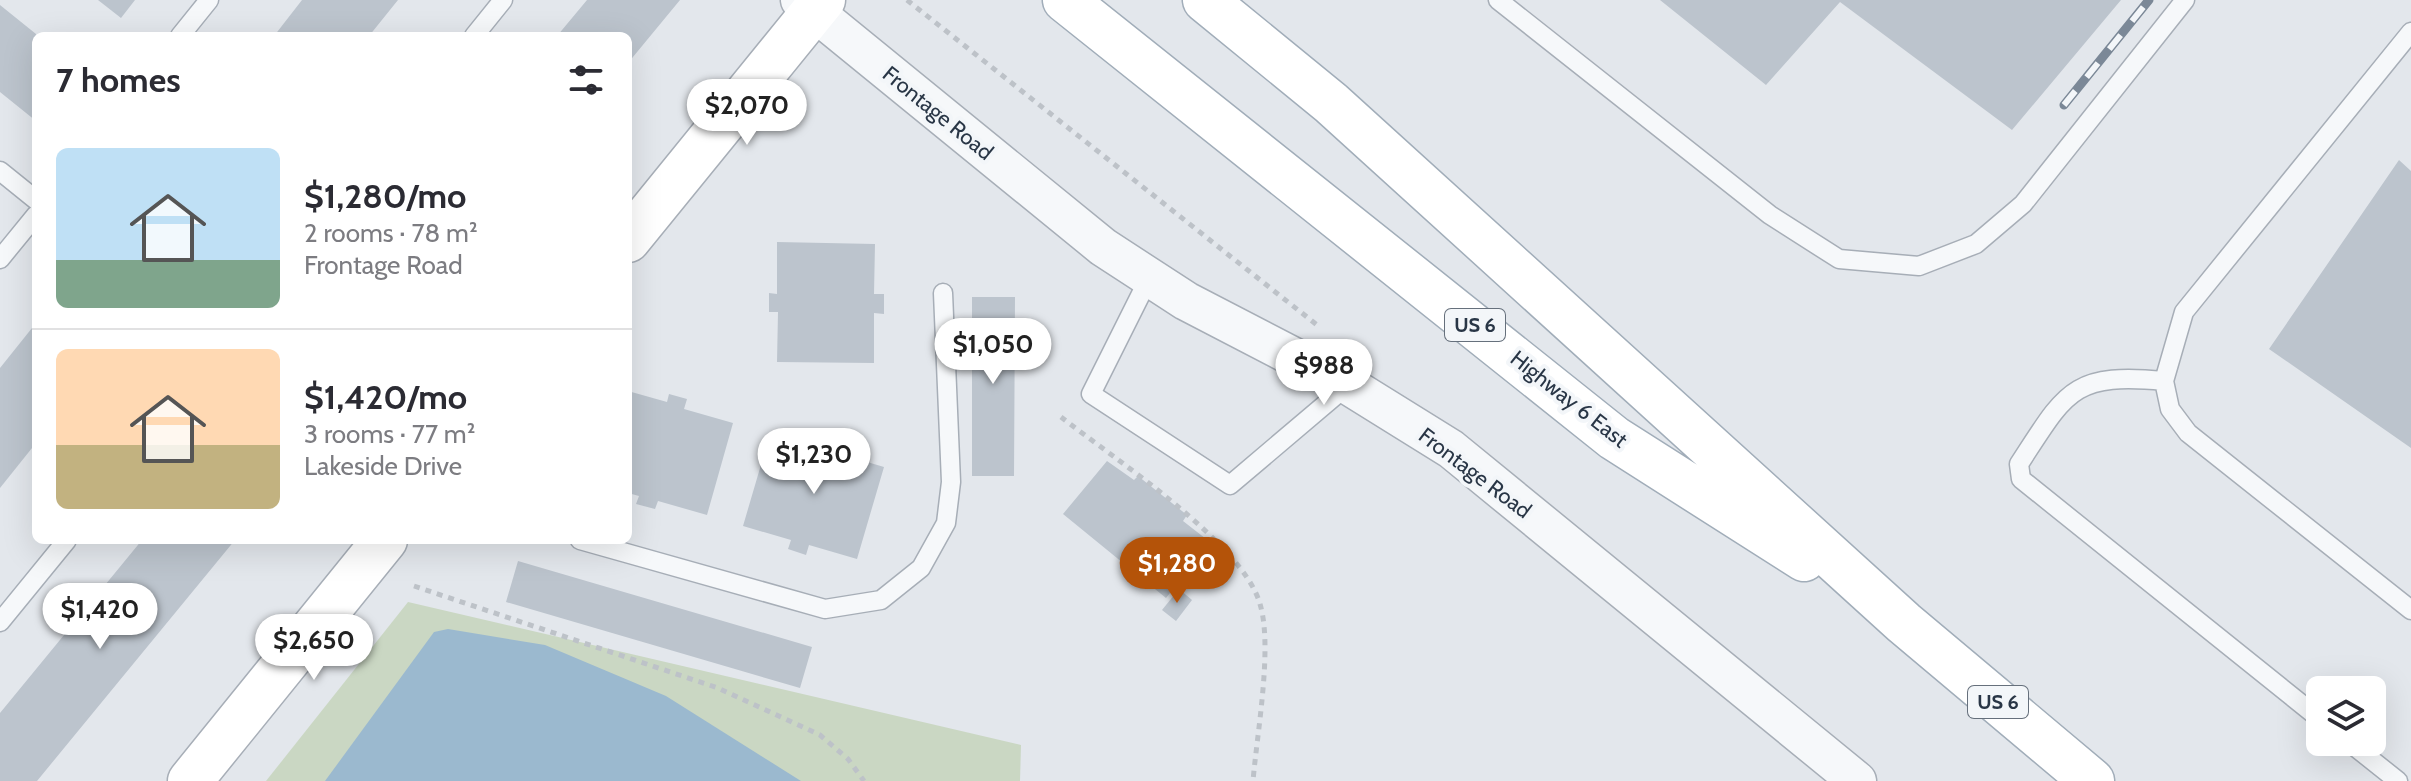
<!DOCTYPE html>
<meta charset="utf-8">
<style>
body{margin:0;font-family:Cabin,sans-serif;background:#f2f2f3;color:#2b2b33;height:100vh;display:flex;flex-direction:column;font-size:30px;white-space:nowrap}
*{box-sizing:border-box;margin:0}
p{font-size:26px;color:#7c7c81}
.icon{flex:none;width:44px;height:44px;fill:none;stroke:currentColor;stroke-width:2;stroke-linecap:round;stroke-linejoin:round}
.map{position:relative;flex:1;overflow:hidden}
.details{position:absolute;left:32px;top:32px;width:600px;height:512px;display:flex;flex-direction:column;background:#fff;border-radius:12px;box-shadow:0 8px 32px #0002}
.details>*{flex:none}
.buttons{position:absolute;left:2306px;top:676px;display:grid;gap:16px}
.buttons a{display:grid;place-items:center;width:80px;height:80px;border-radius:12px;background:#fff;box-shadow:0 8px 32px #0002;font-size:40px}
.price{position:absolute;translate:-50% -68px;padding:0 18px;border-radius:28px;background:#fff;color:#222;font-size:26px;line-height:52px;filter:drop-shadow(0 2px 4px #0008)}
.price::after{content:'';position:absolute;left:50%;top:48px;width:24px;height:18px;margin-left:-12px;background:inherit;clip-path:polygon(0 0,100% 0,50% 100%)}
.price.active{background:#b45309;color:#fff}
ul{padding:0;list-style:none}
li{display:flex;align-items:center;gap:24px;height:200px;padding:0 24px}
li+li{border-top:2px solid #e1e1e2}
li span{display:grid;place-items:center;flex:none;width:224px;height:160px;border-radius:12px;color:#555}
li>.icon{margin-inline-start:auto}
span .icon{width:96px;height:96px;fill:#fffc;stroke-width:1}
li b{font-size:34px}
h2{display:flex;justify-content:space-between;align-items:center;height:96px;padding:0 24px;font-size:34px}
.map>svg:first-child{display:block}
.green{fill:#cad7c3}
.water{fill:#9bb9cf}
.building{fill:#bcc4cd}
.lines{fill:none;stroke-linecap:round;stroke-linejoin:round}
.lane-casing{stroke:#a7aeb7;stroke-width:21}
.street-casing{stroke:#a7aeb7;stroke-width:41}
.secondary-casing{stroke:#a7aeb7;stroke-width:47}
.primary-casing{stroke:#a1adb9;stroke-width:47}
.path{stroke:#bdc2c8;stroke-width:5;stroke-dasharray:6 6;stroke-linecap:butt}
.lane{stroke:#f6f8fa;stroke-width:18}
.street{stroke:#f6f8fa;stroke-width:38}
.secondary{stroke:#fff;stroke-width:44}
.primary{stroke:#fff;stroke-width:44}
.rail-casing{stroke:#7b8897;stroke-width:9}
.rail{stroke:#f3f6f9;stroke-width:6;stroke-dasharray:18;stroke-linecap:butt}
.labels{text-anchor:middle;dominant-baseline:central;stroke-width:8;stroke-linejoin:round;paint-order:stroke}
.shield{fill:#f3f6f9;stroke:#66707c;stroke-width:2}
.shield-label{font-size:20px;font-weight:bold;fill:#293646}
.street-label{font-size:22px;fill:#293646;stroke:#f3f6f9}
</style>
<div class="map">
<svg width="2411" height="781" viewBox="0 0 2411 781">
<rect width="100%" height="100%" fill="#e3e7ec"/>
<path class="green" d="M408,602L1021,745L1020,781H266Z"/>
<path class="water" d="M448,629L545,645L666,696L801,781H325L434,632Z"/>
<path class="building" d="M98,0H135L121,18Z
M302,0H398L369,36H274Z
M587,0H680L628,63V36H557Z
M1660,0H2121L2012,130L1840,2L1766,85Z
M0,5L36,34V121L0,92Z
M2399,160L2411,171V448L2269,349Z
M777,242L875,244L874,294H884V314L874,313V363L777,362L778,312H769V293L777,294Z
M972,297H1015L1014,476H972Z
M36,323V443L0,488V368Z
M628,391L667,402L669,394L687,399L684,409L733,423L707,515L658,501L655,509L636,504L639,496L628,493Z
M770,434L817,448L820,438L841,443L837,453L884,467L857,559L809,545L806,555L788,549L791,540L743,526Z
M1107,461L1134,480L1138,476L1187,515L1183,521L1210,542L1166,598L1063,514Z
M142,540H235L37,781H0V713Z
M518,561L812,647L800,688L506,602Z
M1179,589L1192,600L1176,621L1162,610Z"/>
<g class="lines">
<g class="lane-casing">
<path id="lane" d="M1498,0L1770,215L1839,259L1919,266L1976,244L2023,204L2185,0
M2411,32L2184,312L2164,381L2170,409L2188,433L2411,610
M180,36L209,0
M474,36L503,0
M0,171L36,200
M0,259L36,215
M1149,278L1091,394L1230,485L1348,385
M2164,381C2072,372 2066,392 2019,464L2021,479L2320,719
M580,540L825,609L881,600L921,568L946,523L951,482L943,293
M0,622L67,540
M2349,742L2398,781"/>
</g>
<g class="street-casing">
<path id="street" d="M800,0L1103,247L1186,301L1348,385L1451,449L1857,781"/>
</g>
<g class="secondary-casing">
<path id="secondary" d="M628,240L823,0
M190,781L385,540"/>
</g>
<g class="primary-casing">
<path id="primary" d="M1065,0L1614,438L1804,559
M1205,0L1331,103L1904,623L2092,781"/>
</g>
<path class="path" d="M907,0L1317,325
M1061,417C1113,458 1243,543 1260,604C1273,647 1257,733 1253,781
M414,586L718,688L820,735L848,759L864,781"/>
<use href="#lane" class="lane"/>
<use href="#street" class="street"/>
<use href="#secondary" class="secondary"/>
<use href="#primary" class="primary"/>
<g class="rail-casing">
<path id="rail" d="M2064,105L2149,0"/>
</g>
<use href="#rail" class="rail"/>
</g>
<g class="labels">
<g class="shield">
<rect x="1445" y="309" width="60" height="32" rx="6"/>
<rect x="1968" y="686" width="60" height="32" rx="6"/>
</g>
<g class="shield-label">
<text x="1475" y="325">US 6</text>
<text x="1998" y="702">US 6</text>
</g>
<g class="street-label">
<text transform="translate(938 113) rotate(39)">Frontage Road</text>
<text transform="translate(1569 399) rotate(38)">Highway 6 East</text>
<text transform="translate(1475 473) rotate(37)">Frontage Road</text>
</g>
</g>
</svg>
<div class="buttons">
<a><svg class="icon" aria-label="layers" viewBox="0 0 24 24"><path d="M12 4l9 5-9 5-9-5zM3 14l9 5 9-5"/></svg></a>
</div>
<b class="price" style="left:747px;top:147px">$2,070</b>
<b class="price" style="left:993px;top:386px">$1,050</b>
<b class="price" style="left:1324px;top:407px">$988</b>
<b class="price" style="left:814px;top:496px">$1,230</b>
<b class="price active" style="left:1177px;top:605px">$1,280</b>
<b class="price" style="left:100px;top:651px">$1,420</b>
<b class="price" style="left:314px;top:682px">$2,650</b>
<section class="details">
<h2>7 homes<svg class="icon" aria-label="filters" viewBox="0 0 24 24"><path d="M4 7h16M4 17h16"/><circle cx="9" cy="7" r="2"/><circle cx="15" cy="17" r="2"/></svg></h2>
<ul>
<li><span style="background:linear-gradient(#bfe0f5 70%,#7fa58c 0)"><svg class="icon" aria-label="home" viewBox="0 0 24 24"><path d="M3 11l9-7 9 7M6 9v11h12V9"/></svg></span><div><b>$1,280/mo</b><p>2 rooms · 78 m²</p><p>Frontage Road</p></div></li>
<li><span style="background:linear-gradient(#ffd9b3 60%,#c2b280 0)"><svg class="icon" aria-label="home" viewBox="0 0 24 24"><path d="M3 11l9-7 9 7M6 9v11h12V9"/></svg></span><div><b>$1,420/mo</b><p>3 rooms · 77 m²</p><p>Lakeside Drive</p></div></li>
</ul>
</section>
</div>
